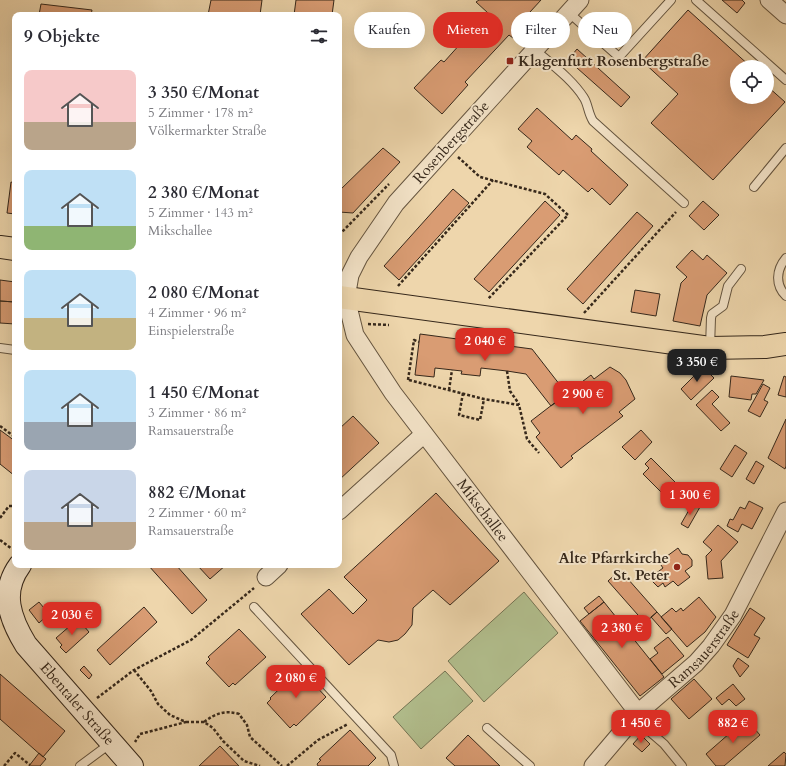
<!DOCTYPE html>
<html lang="de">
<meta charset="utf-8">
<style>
body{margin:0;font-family:Cardo,serif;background:#f2f2f3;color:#2b2b33;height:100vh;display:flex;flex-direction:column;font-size:15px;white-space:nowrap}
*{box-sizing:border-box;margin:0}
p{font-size:13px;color:#7c7c81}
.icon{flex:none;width:22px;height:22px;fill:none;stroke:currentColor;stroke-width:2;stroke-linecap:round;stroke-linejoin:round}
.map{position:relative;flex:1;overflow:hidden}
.details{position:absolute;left:12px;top:12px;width:330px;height:556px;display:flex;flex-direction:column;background:#fff;border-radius:8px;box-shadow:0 4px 16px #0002}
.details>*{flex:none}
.hud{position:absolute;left:354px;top:12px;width:372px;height:36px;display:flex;gap:8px}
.controls{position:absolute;left:730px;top:60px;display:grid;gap:8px}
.controls a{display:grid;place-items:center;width:44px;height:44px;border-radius:50%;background:#fff;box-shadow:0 4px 16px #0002;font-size:20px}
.price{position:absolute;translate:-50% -34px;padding:0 9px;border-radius:8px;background:#d93025;color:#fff;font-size:13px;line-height:26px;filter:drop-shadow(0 1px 2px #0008)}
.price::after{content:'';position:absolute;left:50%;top:24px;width:12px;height:9px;margin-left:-6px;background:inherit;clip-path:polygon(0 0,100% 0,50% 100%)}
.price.on{background:#222;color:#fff}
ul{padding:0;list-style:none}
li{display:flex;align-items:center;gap:12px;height:100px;padding:0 12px}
li span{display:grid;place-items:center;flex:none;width:112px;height:80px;border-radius:8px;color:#555}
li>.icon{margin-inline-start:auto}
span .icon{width:48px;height:48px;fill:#fffc;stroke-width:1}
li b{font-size:17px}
h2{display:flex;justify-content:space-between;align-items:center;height:48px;padding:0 12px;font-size:17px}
.tag{padding:0 14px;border-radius:18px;background:#fff;box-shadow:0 4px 16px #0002;font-size:14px;line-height:36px}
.tag.on{background:#d93025;color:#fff}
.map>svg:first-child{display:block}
.green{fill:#b2bf8e;stroke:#747454}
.building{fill:#d99c73;stroke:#36281b}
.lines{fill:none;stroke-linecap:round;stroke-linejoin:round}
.service-casing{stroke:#64543f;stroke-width:10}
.minor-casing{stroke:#64543f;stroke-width:19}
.secondary-casing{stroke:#36281b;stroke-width:24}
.primary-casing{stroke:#36281b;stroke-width:24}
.path{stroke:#36281b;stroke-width:2.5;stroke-dasharray:3 2;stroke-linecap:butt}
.service{stroke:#f4e4c9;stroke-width:8}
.minor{stroke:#f4e4c9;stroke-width:17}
.secondary{stroke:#f4e4c9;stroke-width:22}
.primary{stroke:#eed6ac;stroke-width:22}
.poi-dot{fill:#8f2418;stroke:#f4e4c9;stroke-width:1.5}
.labels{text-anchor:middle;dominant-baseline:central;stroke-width:4;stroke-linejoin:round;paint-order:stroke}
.poi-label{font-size:15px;font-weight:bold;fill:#36281b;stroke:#f4e4c9;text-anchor:start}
.street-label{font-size:15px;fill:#36281b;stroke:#f4e4c9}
</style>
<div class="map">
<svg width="786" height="766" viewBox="0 0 786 766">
<rect width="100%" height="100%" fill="#eed6ac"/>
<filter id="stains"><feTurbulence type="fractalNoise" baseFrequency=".005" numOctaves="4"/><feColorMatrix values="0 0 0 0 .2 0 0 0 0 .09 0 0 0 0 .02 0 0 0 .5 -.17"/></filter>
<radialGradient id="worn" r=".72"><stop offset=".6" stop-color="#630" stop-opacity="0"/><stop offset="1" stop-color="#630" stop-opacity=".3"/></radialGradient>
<path class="green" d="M524,592L558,633L484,702L448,661Z
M445,671L473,701L421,749L393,717Z"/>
<path class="building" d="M211,0H262L260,15H208Z
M296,0H334L332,15H294Z
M479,0H541L530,12L534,15L513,38L509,35L465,82L468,85L442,114L414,88L441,60L444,62L488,13L476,2Z
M722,0H742L745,3L737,13Z
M41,4L92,10L91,15H39Z
M688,10L751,67H737V97H767V86L785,102L713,180L651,123L678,94L642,61Z
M577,49L630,97L621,107L568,60Z
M537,108L572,140L576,135L592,149L591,151L628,185L610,205L592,188L588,192L563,170L559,175L527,147L532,141L518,129Z
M383,148L400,162L353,213L339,212V191Z
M11,182L15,183V214L7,213Z
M453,189L469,203L399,280L384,266Z
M545,201L560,215L489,292L474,279Z
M703,201L719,215L704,230L689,216Z
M637,212L653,226L583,304L567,289Z
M692,250L703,260L707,255L727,273L707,295L700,326L673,321L681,283L687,277L676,267Z
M0,280L15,282V302L0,301Z
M635,290L660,294L656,316L631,312Z
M0,301L15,302V324L0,323Z
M420,334L532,349L567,394L551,406L526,374L507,371L481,368L480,376L461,374L462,371L435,368L434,377L415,375Z
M610,367L620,373L626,380L635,399L619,412L623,416L571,456L573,458L561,468L536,437L540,433L531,421L591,375L594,379Z
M703,367L714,378L691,400L681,389Z
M731,376L764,380L756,394H752L751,400L729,397Z
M784,376L786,377V397L778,395Z
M763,384L770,388L764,400L768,402L760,417L748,411Z
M712,390L719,397L712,404L730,423L721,431L696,405Z
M353,416L379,443L339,480V429Z
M786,419V466L785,469L768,458Z
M0,430L15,441V476L0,464Z
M641,430L652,442L635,460L622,447Z
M735,445L747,453L732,477L720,469Z
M651,458L687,494L675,506L643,474L649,468L645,464Z
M756,461L764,466L754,484L746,479Z
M436,493L499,561L450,605L433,590L413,608L412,625L405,634L398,640L389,642L378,640L349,665L301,614L329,589L353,614L367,600L344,577Z
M749,501L763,508L752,529L742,524L738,532L727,526L730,519L733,520L740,507L745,509Z
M693,503L700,507L688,528L681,524Z
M718,525L738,542L721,561L723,578L708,579L706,556L712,550L703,542Z
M678,548L682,554L688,555L692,560V566L685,571L690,577L678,586L673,581L665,587L663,583L658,587L652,581L657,577L655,574L663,568L659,562Z
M148,565H176L207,600L192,614Z
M197,565H226L210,579Z
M620,570L657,612L645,623L608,581Z
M599,596L604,602L589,614L584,608Z
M699,597L716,617L705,632L687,647L661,617L672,608L676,612L681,608L683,611Z
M39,602L49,614L39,623L29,610Z
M604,602L664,677L640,696L580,621Z
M144,607L157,622L110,665L97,650Z
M750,608L765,618L754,635L760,638L748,658L727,645Z
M657,612L672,629L666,634L651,617Z
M78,619L89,632L66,653L60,647L62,645L56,638Z
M239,629L266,657L235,685L233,683L229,687L206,663L210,659L208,657Z
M668,637L684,656L662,674L650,659L658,653L654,648Z
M738,658L749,666L740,677L733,666Z
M84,666L92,675L89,679L80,670Z
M300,669L326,697L296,726L294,724L290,728L267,703L271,699L270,698Z
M0,674L65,731L43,757L0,719Z
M694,679L712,699L689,719L671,699Z
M733,684L745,699L736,706L729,699L722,705L716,698Z
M746,719L760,735L724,766H716L706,754Z
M350,730L376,758L368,766H318L317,764L321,760L319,759Z
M468,735L500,766H455L446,758Z
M641,735L650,744L642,752L633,744Z
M220,746L239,766H199Z
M784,752L786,754L785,766H768Z
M39,753L46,759L40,766H29Z"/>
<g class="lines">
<g class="service-casing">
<path id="service" d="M696,0L786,80
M568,12L619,57L671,0
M534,49C551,64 572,79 584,98C588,104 588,113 593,121L684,203
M754,187L786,148
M786,258C776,270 775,285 786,296
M710,347L711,318L712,314L723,306L728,286L741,269
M0,348L15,350
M254,607L391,755L394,766
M634,718L664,744L682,766
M487,728L530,766
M80,766L111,743"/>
</g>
<g class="minor-casing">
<g id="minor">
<path id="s1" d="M580,0L396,203L359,257L350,275L346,298L355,335L393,393L638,713"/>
<path d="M769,0L786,15"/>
<path d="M339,511L424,434"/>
<path d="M266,577L279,565"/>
<path id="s2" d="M593,766L638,713L696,663L711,646L733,615L786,511"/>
</g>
</g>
<g class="secondary-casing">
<g id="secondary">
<path id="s3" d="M20,565C0,592 10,619 26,645L132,766"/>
</g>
</g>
<g class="primary-casing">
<path id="primary" d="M0,247L15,249
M339,297L710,348L765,347L786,344"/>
</g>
<path class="path" d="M458,157L480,177L545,194L568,215L488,299
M339,235L389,184
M398,286L493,180
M584,313L676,212
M368,324L389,325
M507,371L510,391L519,404
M408,380L414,340L419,342
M409,380L484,399L519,405L527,439L539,453
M449,390L452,370
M463,393L459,415L480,420L484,399
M0,426L15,437
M0,518L9,506H15
M0,540L12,549
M134,670L151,691L158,704L170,715L186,722L140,734L135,742
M97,698L134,670L191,640L254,588
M186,722H204L213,728L223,741L244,761L260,766
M204,722C216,713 225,710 239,714L247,725L250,737L282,766
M4,766L15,753L30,765
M287,766L318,740L348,724"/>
<use href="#service" class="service"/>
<use href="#minor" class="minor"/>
<use href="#secondary" class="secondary"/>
<use href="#primary" class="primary"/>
</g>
<g class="poi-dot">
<rect x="506" y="57" width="8" height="8" rx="2"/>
<circle cx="677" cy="567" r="4"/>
</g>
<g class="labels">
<g class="poi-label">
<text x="518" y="61">Klagenfurt Rosenbergstraße</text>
<text x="669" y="558" text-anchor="end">Alte Pfarrkirche<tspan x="669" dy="17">St. Peter</tspan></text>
</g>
<g class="street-label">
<text transform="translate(451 142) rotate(-48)">Rosenbergstraße</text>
<text stroke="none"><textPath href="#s1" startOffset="638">Mikschallee</textPath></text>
<text stroke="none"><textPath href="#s2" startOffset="162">Ramsauerstraße</textPath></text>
<text stroke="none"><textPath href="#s3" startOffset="164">Ebentaler Straße</textPath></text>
</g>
</g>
<rect width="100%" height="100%" filter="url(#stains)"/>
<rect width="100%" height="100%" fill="url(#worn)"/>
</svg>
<div class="controls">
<a><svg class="icon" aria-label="locate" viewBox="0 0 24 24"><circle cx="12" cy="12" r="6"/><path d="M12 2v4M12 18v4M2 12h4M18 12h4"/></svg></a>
</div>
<b class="price" style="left:485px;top:362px">2 040 €</b>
<b class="price on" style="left:697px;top:383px">3 350 €</b>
<b class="price" style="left:583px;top:415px">2 900 €</b>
<b class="price" style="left:690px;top:516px">1 300 €</b>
<b class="price" style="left:72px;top:636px">2 030 €</b>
<b class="price" style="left:622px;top:649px">2 380 €</b>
<b class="price" style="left:296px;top:699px">2 080 €</b>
<b class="price" style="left:641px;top:744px">1 450 €</b>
<b class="price" style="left:733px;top:744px">882 €</b>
<div class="hud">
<a class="tag">Kaufen</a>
<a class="tag on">Mieten</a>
<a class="tag">Filter</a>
<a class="tag">Neu</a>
</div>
<section class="details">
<h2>9 Objekte<svg class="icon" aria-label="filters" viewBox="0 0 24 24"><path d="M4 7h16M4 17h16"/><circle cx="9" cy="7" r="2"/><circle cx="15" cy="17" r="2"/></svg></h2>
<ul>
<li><span style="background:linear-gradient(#f6c9c9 65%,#b9a48a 0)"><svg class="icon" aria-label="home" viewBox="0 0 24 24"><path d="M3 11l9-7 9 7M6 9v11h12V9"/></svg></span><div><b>3 350 €/Monat</b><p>5 Zimmer · 178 m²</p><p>Völkermarkter Straße</p></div></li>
<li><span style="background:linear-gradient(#bfe0f5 70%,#8fb573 0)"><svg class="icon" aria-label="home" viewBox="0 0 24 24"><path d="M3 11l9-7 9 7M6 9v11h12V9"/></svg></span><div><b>2 380 €/Monat</b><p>5 Zimmer · 143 m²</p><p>Mikschallee</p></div></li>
<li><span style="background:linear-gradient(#bfe0f5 60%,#c2b280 0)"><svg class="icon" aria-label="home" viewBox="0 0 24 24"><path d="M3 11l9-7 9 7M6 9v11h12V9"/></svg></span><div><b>2 080 €/Monat</b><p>4 Zimmer · 96 m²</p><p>Einspielerstraße</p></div></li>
<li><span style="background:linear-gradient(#bfe0f5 65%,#9aa5b1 0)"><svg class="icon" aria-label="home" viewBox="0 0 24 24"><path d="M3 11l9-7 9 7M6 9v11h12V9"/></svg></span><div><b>1 450 €/Monat</b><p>3 Zimmer · 86 m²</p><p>Ramsauerstraße</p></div></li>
<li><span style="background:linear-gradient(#c9d6e8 65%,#b9a48a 0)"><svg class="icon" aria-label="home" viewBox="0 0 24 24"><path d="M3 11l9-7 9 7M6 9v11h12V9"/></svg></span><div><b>882 €/Monat</b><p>2 Zimmer · 60 m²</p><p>Ramsauerstraße</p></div></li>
</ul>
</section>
</div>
